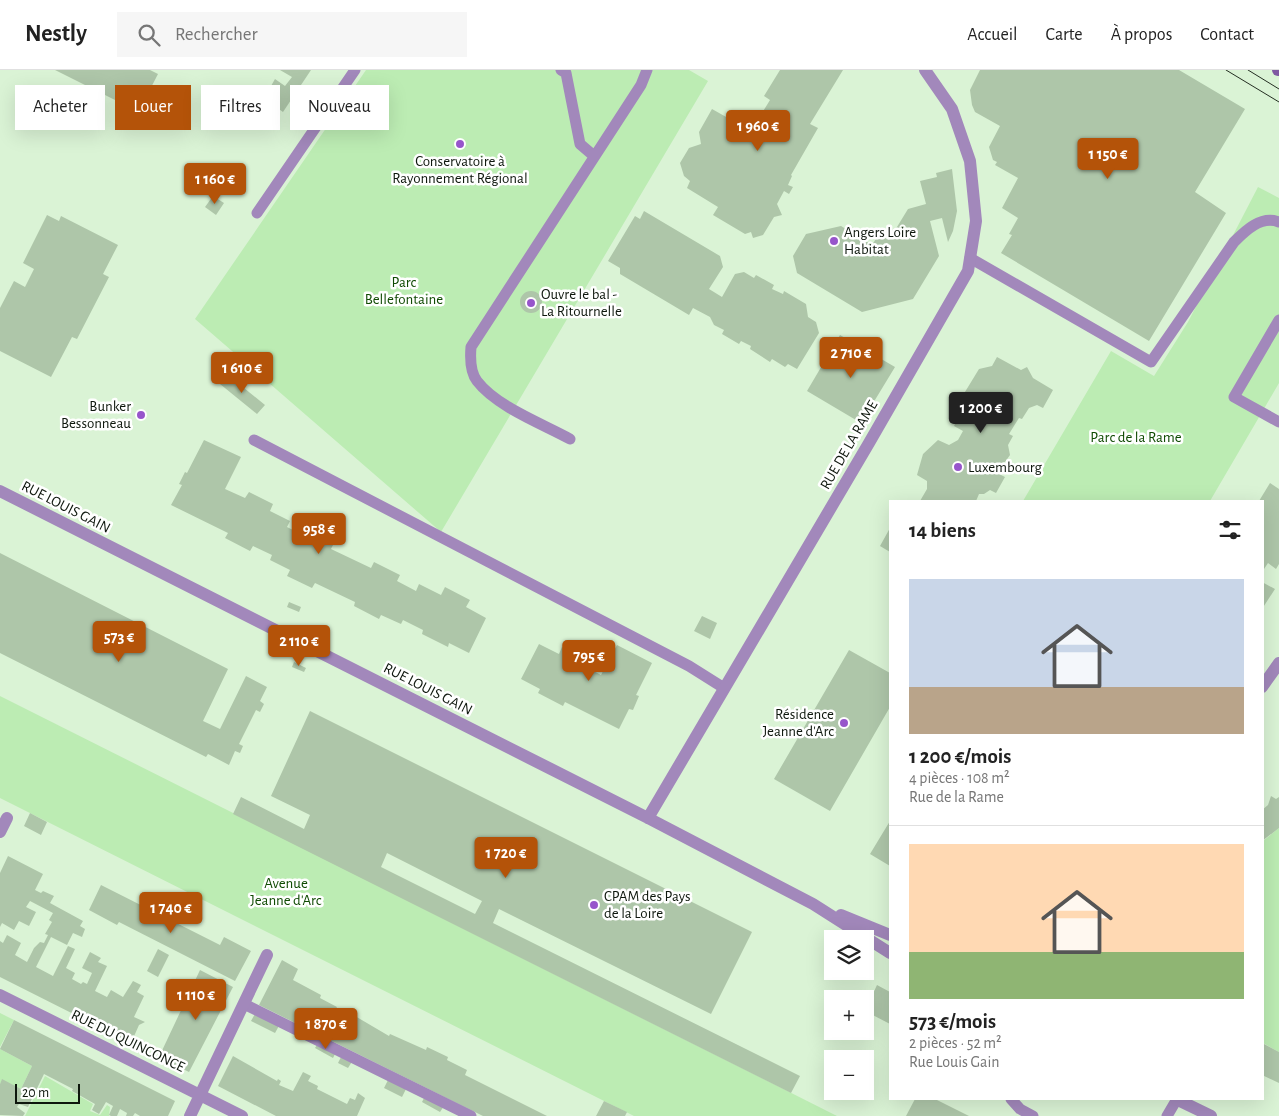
<!DOCTYPE html>
<html lang="fr">
<meta charset="utf-8">
<style>
body{margin:0;font-family:"Alegreya Sans",sans-serif;background:#f6f6f6;color:#222;height:100vh;display:flex;flex-direction:column;font-size:19px;white-space:nowrap}
*{box-sizing:border-box;margin:0}
p{font-size:16px;color:#767676}
.icon{flex:none;width:28px;height:28px;fill:none;stroke:currentColor;stroke-width:2;stroke-linecap:round;stroke-linejoin:round}
.map{position:relative;flex:1;overflow:hidden}
.details{position:absolute;left:889px;top:430px;width:375px;height:600px;display:flex;flex-direction:column;background:#fff;border-radius:0px;box-shadow:0 5px 20px #0002}
.details>*{flex:none}
.top-card{position:absolute;left:15px;top:15px;width:475px;height:45px;display:flex;gap:10px}
.buttons{position:absolute;left:824px;top:860px;display:grid;gap:10px}
.buttons a{display:grid;place-items:center;width:50px;height:50px;border-radius:0px;background:#fff;box-shadow:0 5px 20px #0002;font-size:25px}
.scale{position:absolute;left:15px;bottom:12px;width:65px;box-sizing:border-box;padding-left:5px;border:2px solid #0e170d;border-top:0;font-size:14px;line-height:18px;white-space:nowrap;color:#0e170d;-webkit-text-stroke:4px #fff;paint-order:stroke}
.price{position:absolute;translate:-50% -42px;padding:0 11px;border-radius:5px;background:#b45309;color:#fff;font-size:16px;line-height:32px;filter:drop-shadow(0 1px 2px #0008)}
.price::after{content:'';position:absolute;left:50%;top:30px;width:15px;height:11px;margin-left:-8px;background:inherit;clip-path:polygon(0 0,100% 0,50% 100%)}
.price.active{background:#222;color:#fff}
ul{padding:0;list-style:none}
li{display:grid;align-content:center;gap:10px;height:265px;padding:0 20px}
li+li{border-top:1px solid #e0e0e0}
li span{display:grid;place-items:center;height:155px;border-radius:0px;color:#555}
li>.icon{margin-inline-start:auto}
span .icon{width:90px;height:90px;fill:#fffc;stroke-width:1}
li b{font-size:21px}
h2{display:flex;justify-content:space-between;align-items:center;height:60px;padding:0 20px;font-size:21px}
.tag{padding:0 18px;border-radius:0px;background:#fff;box-shadow:0 5px 20px #0002;font-size:18px;line-height:45px}
.tag.active{background:#b45309;color:#fff}
header{display:flex;align-items:center;gap:30px;box-sizing:border-box;height:70px;padding:0 25px;background:#fff;border-bottom:1px solid #e0e0e0}
header strong{font-size:24px}
nav{display:flex;gap:28px;margin-inline-start:auto;font-size:18px}
.search{width:350px;height:45px;background:#f6f6f6;display:flex;align-items:center;gap:12px;box-sizing:border-box;padding:0 18px;border-radius:0px;color:#767676;font-size:19px}
.map>svg:first-child{display:block}
.green{fill:#bcecb3}
.building{fill:#aec6a9;fill-rule:evenodd}
.lines{fill:none;stroke-linecap:round;stroke-linejoin:round}
.service{stroke:#a288bb;stroke-width:11}
.minor{stroke:#a288bb;stroke-width:12}
.secondary{stroke:#7f58a1;stroke-width:12}
.tram{stroke:#242e22;stroke-width:1}
.poi-dot{fill:#9755cb;stroke:#fff;stroke-width:2}
.labels{text-anchor:middle;dominant-baseline:central;stroke-width:5;stroke-linejoin:round;paint-order:stroke}
.poi-label{font-size:15px;fill:#0e170d;stroke:#fff;text-anchor:start}
.park-label{font-size:15px;fill:#104b03;stroke:#fff}
.street-label{font-size:15px;fill:#0e170d;stroke:#fff}
</style>
<header>
<strong>Nestly</strong>
<div class="search"><svg class="icon" aria-label="search" viewBox="0 0 24 24"><circle cx="10" cy="10" r="6"/><path d="M15 15l6 6"/></svg>Rechercher</div>
<nav><a>Accueil</a><a>Carte</a><a>À propos</a><a>Contact</a></nav>
</header>
<div class="map">
<svg width="1279" height="1046" viewBox="0 0 1279 1046">
<rect width="100%" height="100%" fill="#daf3d5"/>
<path class="green" d="M366,0H689L708,11L441,462L195,249Z
M1258,117L1279,128V313L1210,431H1023L1111,281L1154,306L1188,252Z
M0,626L837,1046H634L0,728Z
M1279,758V982L1263,973V771Z
M0,943L14,950L0,977Z
M0,979L32,996L21,1019L2,1010L0,1014Z
M45,1006L93,1034L90,1041L100,1045L107,1035L110,1037L109,1046H25Z"/>
<path class="building" d="M55,0H150L158,4L143,33L124,23L119,32Z
M280,0H311L283,42L273,35L277,29L267,23L275,9L285,16L292,7Z
M780,0H843L810,54L818,58L791,105L792,106L788,115L793,117L789,124L784,121L777,134L782,145L774,147L763,165L753,168L751,162L745,164L713,145L718,137L687,118L690,111L684,106L680,93L689,78L701,74L699,62L712,39L751,61L770,30L764,26Z
M980,0H1179L1245,39L1195,122L1226,143L1149,271L1001,183L1012,165L1009,164L1018,148L1002,138L1018,108L995,95L997,92L993,90L989,77L1000,56L975,42L972,35L970,20Z
M240,15L247,28L250,26L268,42L258,58L235,17Z
M952,99L957,141L953,161L948,172L942,148L930,151L939,186L913,229L862,242L797,203L793,186L806,164L841,156L872,175L879,164L889,170L908,139L926,134L920,111L937,107L936,103Z
M213,126L224,133L216,145L205,137Z
M644,141L720,186L723,197L709,219L722,227L735,204L744,202L754,208L756,205L774,215L772,219L783,224L784,221L806,234L808,247L816,252L819,263L797,299L788,294L785,297L772,289L770,292L750,279L751,276L741,271L739,274L722,264L724,260L714,255L710,247L693,238L689,245L620,204V198L608,191L635,146L640,149Z
M47,145L59,151L61,146L118,175L103,204L109,207L77,269L72,267L51,307L0,281V238L14,211L25,217L34,199L23,193Z
M520 232a11 11 0 1 1 22 0a11 11 0 1 1-22 0Z
M840,265L895,297L861,353L807,321Z
M997,287L1021,300L1027,297L1033,308L1053,320L1043,338L1037,335L1029,338L1022,349L1019,348L1009,364L1013,366L1008,375L1010,385L1005,392L997,394L993,401L1005,407L996,423L990,420L984,424H979L976,431H920L927,419V411L917,405L923,384L938,370L949,375L958,370L963,361L954,356L960,344L957,335L979,299L992,296Z
M228,305L265,335L257,344L220,314Z
M204,370L241,387L225,419L245,428L249,422L273,434L270,441L290,451L287,457L307,467L310,460L335,471L331,479L371,498L374,492L400,505L397,511L416,521L419,514L441,525L445,517L470,530L466,537L486,548L469,583L449,573L448,577L422,564L423,560L403,550L401,554L381,545L379,549L354,536L355,532L315,513L312,518L287,506L290,500L270,490L272,485L253,476L250,481L225,468L228,463L171,435L182,415L179,414L185,402L187,403Z
M1270,413L1279,419V494L1276,499L1268,493L1262,502V431H1259Z
M890,458V482L880,476Z
M0,483L228,599L203,651L220,659L246,606L267,617L260,631L264,634L260,642L256,640L239,674L243,676L240,683L235,681L229,695L208,684L206,687L0,583Z
M1262,512L1275,519L1262,539Z
M289,532L301,537L299,542L287,537Z
M702,546L717,553L710,569L694,561Z
M539,574L559,584L562,577L587,589L584,596L601,605L617,575L652,593L636,625L639,626L633,640L629,639L619,659L565,632L563,636L538,623L540,619L521,609Z
M849,580L890,603V637L830,741L774,709Z
M294,592L306,598L304,602L292,597Z
M310,641L752,862L711,944L499,839L493,853L800,1006L791,1023L233,744L241,727L304,759L310,745L271,726ZM387,783L482,831L475,844L381,797Z
M1271,726L1276,729L1279,727V758L1262,771V740L1268,735Z
M30,743L47,752L41,765L24,756Z
M890,751V796L870,784Z
M8,786L43,804L35,820L41,823L43,821L54,826L50,833L83,851L80,856L85,859L82,867L73,863L67,875L51,867L36,897L53,906L68,876L75,879L66,898L75,903L72,909L81,914L83,912L87,914L92,903L82,898L90,882L101,888L98,892L107,896L95,921L107,927L111,920L123,927L133,911L141,915L137,922L144,926L134,947L145,952L139,955L131,973L0,907V871L3,873L7,865L21,873L15,885L27,892L34,878L40,872L44,873L48,865L45,864L52,852L49,850L53,843L30,831L26,837L36,842L29,856L19,851L14,860L2,853L0,857V803Z
M101,815L220,875L224,867L251,881L235,911L119,852L117,855L89,840Z
M158,879L169,885L158,907L147,901Z
M282,890L298,899L293,910L321,925L320,928L337,937L336,939L354,948L355,946L389,966L390,964L426,980L427,977L448,987L447,990L467,1000L465,1005L547,1046H483L259,935Z
M200,900L233,917L189,1002L159,987Z
M877,915L890,922V954L865,941Z
M256,942L280,954L275,963L251,951Z
M14,950L175,1031L168,1046H140L135,1043L133,1046H126L127,1043L120,1039L117,1046H111L109,1045L113,1036L106,1032L99,1044L92,1040L95,1034L72,1021L73,1019L44,1004L28,1037L19,1034L17,1037L25,1043L23,1046L0,1045V1014L2,1009L21,1019L32,996L0,979Z
M318,973L336,982L333,988L315,978Z
M1262,973L1279,982V1013L1262,1005Z
M342,985L353,990L348,998L338,993Z
M233,986L277,1011L278,1009L281,1011L279,1015L293,1021L303,1002L311,1006L308,1011L318,1016L317,1019L347,1034L350,1028L355,1030L358,1023L365,1028L357,1046H276L218,1016Z
M389,1008L407,1017L402,1027L384,1018Z
M425,1026L444,1036L440,1042L422,1032Z
M915,1029H935L969,1046H906Z
M604,1031L627,1042L625,1046H596Z"/>
<g class="lines">
<path class="service" d="M561,0L566,3L580,74L594,86
M257,143L355,0
M970,188L1151,292L1234,172C1245,161 1261,145 1279,152
M1279,250L1234,327L1279,352
M570,369C543,354 497,337 477,311C470,302 470,289 471,277L641,15L647,0
M254,370L689,596L724,618
M244,934L471,1046
M1011,1029L1020,1039L1033,1046
M1167,1046L1177,1029"/>
<path class="minor" d="M0,421L648,748L813,834L890,883
M1262,617L1279,593
M648,748L869,373L968,201L976,151L970,91L952,39L925,0
M0,762L7,748
M841,845L890,865
M0,925L242,1046
M1176,1029L1211,1046
M190,1046L267,885"/>
<path class="secondary" d="M1278,0H1279"/>
<path class="tram" d="M1226,0L1279,32
M1248,0L1279,19"/>
</g>
<g class="poi-dot">
<circle cx="460" cy="74" r="5"/>
<circle cx="834" cy="171" r="5"/>
<circle cx="531" cy="233" r="5"/>
<circle cx="141" cy="345" r="5"/>
<circle cx="958" cy="397" r="5"/>
<circle cx="844" cy="653" r="5"/>
<circle cx="594" cy="835" r="5"/>
</g>
<g class="labels">
<g class="poi-label">
<text x="460" y="91" text-anchor="middle">Conservatoire à<tspan x="460" dy="17">Rayonnement Régional</tspan></text>
<text x="844" y="162">Angers Loire<tspan x="844" dy="17">Habitat</tspan></text>
<text x="541" y="224">Ouvre le bal -<tspan x="541" dy="17">La Ritournelle</tspan></text>
<text x="131" y="336" text-anchor="end">Bunker<tspan x="131" dy="17">Bessonneau</tspan></text>
<text x="968" y="397">Luxembourg</text>
<text x="834" y="644" text-anchor="end">Résidence<tspan x="834" dy="17">Jeanne d'Arc</tspan></text>
<text x="604" y="826">CPAM des Pays<tspan x="604" dy="17">de la Loire</tspan></text>
</g>
<g class="park-label">
<text x="404" y="212">Parc<tspan x="404" dy="17">Bellefontaine</tspan></text>
<text x="1136" y="367">Parc de la Rame</text>
<text x="286" y="813">Avenue<tspan x="286" dy="17">Jeanne d'Arc</tspan></text>
</g>
<g class="street-label">
<text transform="translate(849 375) rotate(-60)">RUE DE LA RAME</text>
<text transform="translate(66 437) rotate(27)">RUE LOUIS GAIN</text>
<text transform="translate(428 619) rotate(27)">RUE LOUIS GAIN</text>
<text transform="translate(128 971) rotate(26)">RUE DU QUINCONCE</text>
</g>
</g>
</svg>
<div class="buttons">
<a><svg class="icon" aria-label="layers" viewBox="0 0 24 24"><path d="M12 4l9 5-9 5-9-5zM3 14l9 5 9-5"/></svg></a>
<a>+</a>
<a>−</a>
</div>
<div class="scale">20 m</div>
<b class="price" style="left:758px;top:82px">1 960 €</b>
<b class="price" style="left:1108px;top:110px">1 150 €</b>
<b class="price" style="left:215px;top:135px">1 160 €</b>
<b class="price" style="left:851px;top:309px">2 710 €</b>
<b class="price" style="left:242px;top:324px">1 610 €</b>
<b class="price active" style="left:981px;top:364px">1 200 €</b>
<b class="price" style="left:319px;top:485px">958 €</b>
<b class="price" style="left:119px;top:593px">573 €</b>
<b class="price" style="left:299px;top:597px">2 110 €</b>
<b class="price" style="left:589px;top:612px">795 €</b>
<b class="price" style="left:506px;top:809px">1 720 €</b>
<b class="price" style="left:171px;top:864px">1 740 €</b>
<b class="price" style="left:196px;top:951px">1 110 €</b>
<b class="price" style="left:326px;top:980px">1 870 €</b>
<div class="top-card">
<a class="tag">Acheter</a>
<a class="tag active">Louer</a>
<a class="tag">Filtres</a>
<a class="tag">Nouveau</a>
</div>
<section class="details">
<h2>14 biens<svg class="icon" aria-label="filters" viewBox="0 0 24 24"><path d="M4 7h16M4 17h16"/><circle cx="9" cy="7" r="2"/><circle cx="15" cy="17" r="2"/></svg></h2>
<ul>
<li><span style="background:linear-gradient(#c9d6e8 70%,#b9a48a 0)"><svg class="icon" aria-label="home" viewBox="0 0 24 24"><path d="M3 11l9-7 9 7M6 9v11h12V9"/></svg></span><div><b>1 200 €/mois</b><p>4 pièces · 108 m²</p><p>Rue de la Rame</p></div></li>
<li><span style="background:linear-gradient(#ffd9b3 70%,#8fb573 0)"><svg class="icon" aria-label="home" viewBox="0 0 24 24"><path d="M3 11l9-7 9 7M6 9v11h12V9"/></svg></span><div><b>573 €/mois</b><p>2 pièces · 52 m²</p><p>Rue Louis Gain</p></div></li>
</ul>
</section>
</div>
